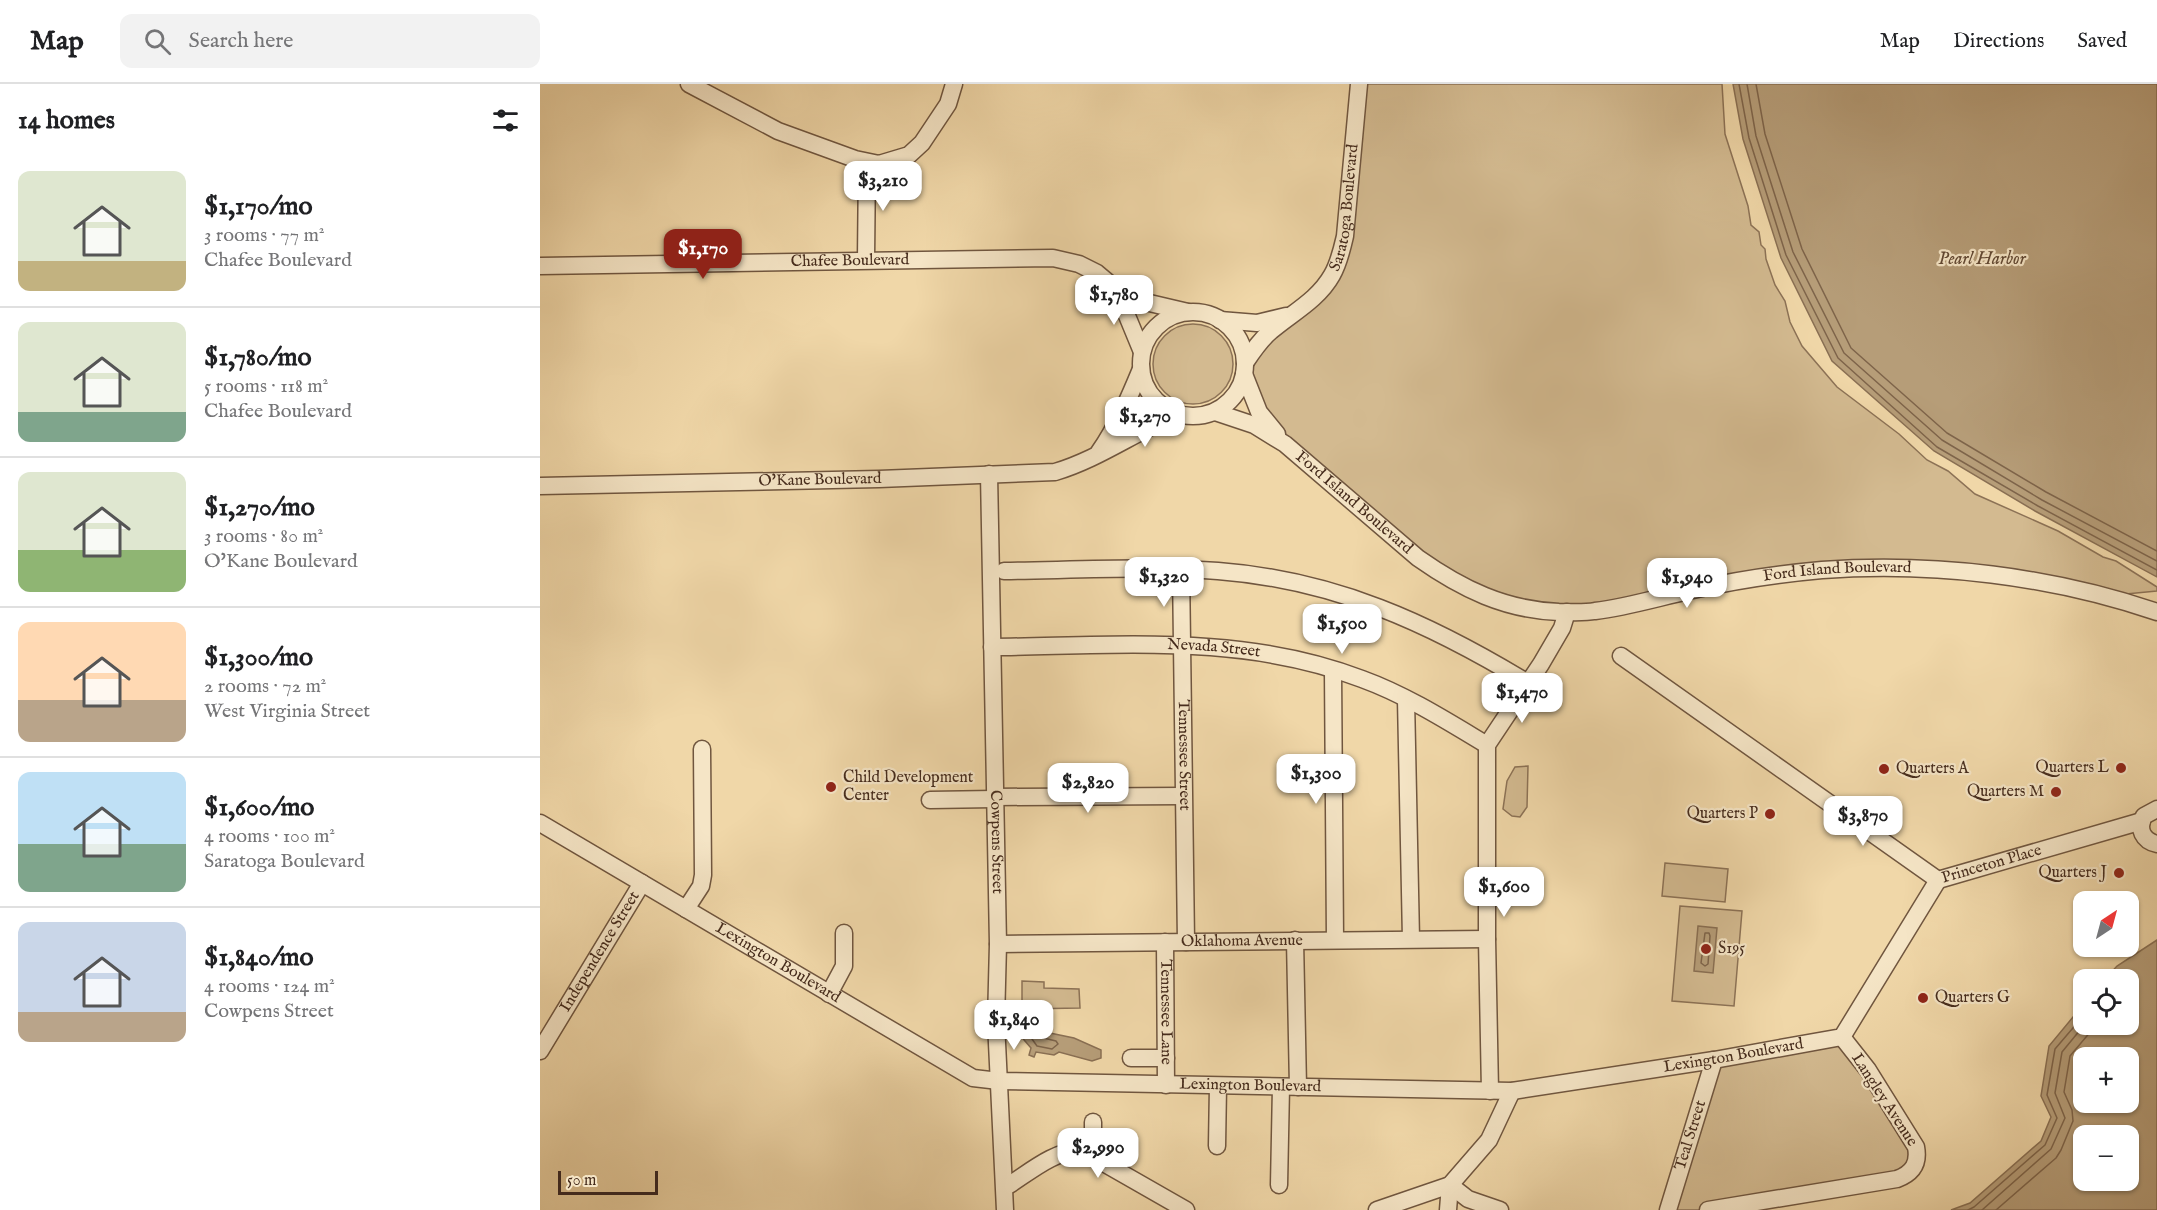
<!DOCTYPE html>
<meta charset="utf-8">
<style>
body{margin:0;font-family:"IM FELL English",serif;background:#f2f2f2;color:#202124;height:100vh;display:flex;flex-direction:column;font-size:22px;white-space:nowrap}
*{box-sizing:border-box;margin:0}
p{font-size:20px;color:#757577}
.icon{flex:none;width:33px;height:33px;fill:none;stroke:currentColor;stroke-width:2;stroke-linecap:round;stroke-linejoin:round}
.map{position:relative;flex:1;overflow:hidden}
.side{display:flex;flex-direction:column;background:#fff;width:540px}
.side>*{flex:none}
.needle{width:39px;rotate:36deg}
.buttons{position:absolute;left:1533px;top:807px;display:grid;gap:12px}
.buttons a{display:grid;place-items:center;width:66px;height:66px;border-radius:12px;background:#fff;box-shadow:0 2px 4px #0004;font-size:30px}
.scale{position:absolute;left:18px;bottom:15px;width:100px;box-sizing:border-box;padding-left:6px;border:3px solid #452b1c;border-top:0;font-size:16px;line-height:21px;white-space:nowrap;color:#452b1c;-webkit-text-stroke:4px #f5e5c6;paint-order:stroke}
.price{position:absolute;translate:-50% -51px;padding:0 14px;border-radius:12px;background:#fff;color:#222;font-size:20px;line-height:39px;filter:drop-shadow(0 2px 3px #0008)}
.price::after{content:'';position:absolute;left:50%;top:36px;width:18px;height:14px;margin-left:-9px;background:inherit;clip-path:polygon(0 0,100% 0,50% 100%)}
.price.current{background:#8f2418;color:#fff}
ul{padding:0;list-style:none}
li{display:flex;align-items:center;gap:18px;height:150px;padding:0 18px}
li+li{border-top:2px solid #e0e0e0}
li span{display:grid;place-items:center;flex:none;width:168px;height:120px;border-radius:12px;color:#555}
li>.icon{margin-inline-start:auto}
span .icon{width:72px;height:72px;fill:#fffc;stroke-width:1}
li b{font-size:26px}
h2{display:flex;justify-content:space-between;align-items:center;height:72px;padding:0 18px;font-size:26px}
header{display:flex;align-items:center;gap:36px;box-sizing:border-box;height:84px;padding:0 30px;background:#fff;border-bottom:2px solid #e0e0e0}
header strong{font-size:28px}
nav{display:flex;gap:33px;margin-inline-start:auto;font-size:21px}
.search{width:420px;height:54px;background:#f2f2f2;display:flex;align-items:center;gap:15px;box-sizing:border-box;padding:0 21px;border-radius:12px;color:#757577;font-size:22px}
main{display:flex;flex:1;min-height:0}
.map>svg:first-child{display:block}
.green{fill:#d3ba90;stroke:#8c7256;stroke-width:1.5}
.water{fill:#b69d78;stroke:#896f53;stroke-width:1.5;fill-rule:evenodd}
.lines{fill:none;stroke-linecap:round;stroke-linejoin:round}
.shore{stroke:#7e644a;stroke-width:1.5}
.minor-casing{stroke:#70563f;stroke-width:19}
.minor{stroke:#f5e5c6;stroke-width:16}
.poi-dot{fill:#8f2418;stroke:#f5e5c6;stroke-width:2}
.labels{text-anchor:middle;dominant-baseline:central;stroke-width:4.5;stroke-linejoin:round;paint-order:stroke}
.street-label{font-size:16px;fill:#452b1c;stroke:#f5e5c6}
.poi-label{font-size:16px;fill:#452b1c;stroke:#f5e5c6;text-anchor:end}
.water-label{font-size:18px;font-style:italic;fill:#614833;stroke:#f5e5c6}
</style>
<header>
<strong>Map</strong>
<div class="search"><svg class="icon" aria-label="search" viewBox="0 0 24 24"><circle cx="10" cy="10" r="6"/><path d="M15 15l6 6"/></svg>Search here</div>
<nav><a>Map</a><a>Directions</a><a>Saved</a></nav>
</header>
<main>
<section class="side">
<h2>14 homes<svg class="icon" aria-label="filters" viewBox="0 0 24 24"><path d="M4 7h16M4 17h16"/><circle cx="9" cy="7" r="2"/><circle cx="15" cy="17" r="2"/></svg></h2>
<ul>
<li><span style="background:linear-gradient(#dfe7d0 75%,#c2b280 0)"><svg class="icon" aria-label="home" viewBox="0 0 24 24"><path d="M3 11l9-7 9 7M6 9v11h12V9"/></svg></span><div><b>$1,170/mo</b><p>3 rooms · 77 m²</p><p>Chafee Boulevard</p></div></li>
<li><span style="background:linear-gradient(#dfe7d0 75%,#7fa58c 0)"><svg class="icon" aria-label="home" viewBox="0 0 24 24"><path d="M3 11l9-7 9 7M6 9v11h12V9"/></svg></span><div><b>$1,780/mo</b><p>5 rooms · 118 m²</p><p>Chafee Boulevard</p></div></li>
<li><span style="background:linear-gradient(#dfe7d0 65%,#8fb573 0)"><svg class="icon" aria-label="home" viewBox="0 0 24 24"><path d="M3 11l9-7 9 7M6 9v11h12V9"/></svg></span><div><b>$1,270/mo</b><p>3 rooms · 80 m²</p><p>O'Kane Boulevard</p></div></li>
<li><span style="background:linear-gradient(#ffd9b3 65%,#b9a48a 0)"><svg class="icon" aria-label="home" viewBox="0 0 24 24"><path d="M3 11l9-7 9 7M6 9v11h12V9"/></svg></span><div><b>$1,300/mo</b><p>2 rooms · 72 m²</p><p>West Virginia Street</p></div></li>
<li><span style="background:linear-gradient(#bfe0f5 60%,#7fa58c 0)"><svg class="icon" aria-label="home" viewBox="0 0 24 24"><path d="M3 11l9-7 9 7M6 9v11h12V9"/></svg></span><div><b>$1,600/mo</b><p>4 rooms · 100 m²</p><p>Saratoga Boulevard</p></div></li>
<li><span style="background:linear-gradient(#c9d6e8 75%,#b9a48a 0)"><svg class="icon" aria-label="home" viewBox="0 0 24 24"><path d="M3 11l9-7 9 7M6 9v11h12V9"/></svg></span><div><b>$1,840/mo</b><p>4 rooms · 124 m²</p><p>Cowpens Street</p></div></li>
</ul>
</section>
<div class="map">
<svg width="1617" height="1126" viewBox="0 0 1617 1126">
<rect width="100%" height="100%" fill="#f0d7a8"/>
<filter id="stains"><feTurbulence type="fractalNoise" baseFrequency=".00333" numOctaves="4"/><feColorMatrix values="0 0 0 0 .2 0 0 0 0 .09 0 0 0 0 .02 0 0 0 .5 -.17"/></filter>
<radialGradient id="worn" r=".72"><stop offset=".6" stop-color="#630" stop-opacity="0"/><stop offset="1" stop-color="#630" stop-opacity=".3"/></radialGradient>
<path class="green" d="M819,0H1182L1185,50L1208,122L1211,141L1219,148L1221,161L1225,165L1226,175L1235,201L1245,217L1250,238L1262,262L1297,303L1359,350L1387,376L1408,387L1435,410L1518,447L1563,473L1576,477L1617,503V507L1565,512L1332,483L998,527L901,490L719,328L705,279L792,192Z
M613 280a40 40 0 1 1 80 0a40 40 0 1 1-80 0Z
M988,682L987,723L980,733L972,732L963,725L967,697L975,683Z
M1125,779L1188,785L1185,818L1122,812Z
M1140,822L1202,827L1194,922L1132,917Z
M482,897L504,898V904L539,905L540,924L482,925Z
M1302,953L1376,1063L1367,1092L1168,1126H1128L1174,976Z"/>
<path class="water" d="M1193,0H1617V493L1495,427L1394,367L1292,277L1241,174L1203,55Z
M1158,842L1177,844L1173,889L1154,887Z
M1617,856V1126H1411L1430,1119L1501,1057L1511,1033L1501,1012L1509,962L1543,921L1544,940H1588V896L1565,895L1577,882ZM1544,974H1588V1018H1544ZM1544,1052H1588V1096H1544Z
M481,943L534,954L561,966V974L552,977L519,968L514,971L496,968L494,973L489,971L491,964L479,950Z"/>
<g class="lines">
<path class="shore" d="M1199,0L1209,54L1246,171L1298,274L1397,363L1498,422L1617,486
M1207,0L1216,52L1253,168L1304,269L1402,356L1502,416L1617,477
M1216,0L1225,50L1262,165L1311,264L1407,349L1506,408L1617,467
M1165,849H1169L1170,852L1168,880L1165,882L1161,879Z
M495,952L516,957L518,960L512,965L497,962L492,955Z
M1428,1126L1434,1123L1505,1061L1517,1034L1507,1011L1515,965L1544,931
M1442,1126L1511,1065L1525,1034L1515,1009L1522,968L1545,940
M1456,1126L1516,1074L1521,1066L1533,1037L1532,1026L1524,1008L1530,972L1557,940"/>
<g class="minor-casing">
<g id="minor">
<path d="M149,0L238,47L315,75L339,80L369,71L382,59L408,20L414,0"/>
<path d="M326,176L327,79"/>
<path id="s1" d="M0,182L513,174L539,180L557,189L576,205L601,217L648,228"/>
<path d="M576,205L602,268"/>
<circle cx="653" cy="280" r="52"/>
<path d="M680,236L717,239L746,232"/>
<path id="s2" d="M705,279C713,267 720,256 731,247C752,229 778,216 792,191C799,179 802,165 805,152L819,0"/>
<path d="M704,290L719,328L737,350"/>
<path id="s3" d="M675,328L714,341L745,360L878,474C922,505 965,526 1019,528C1031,528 1044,529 1055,527C1088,523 1120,513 1153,506C1196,496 1238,490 1282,486C1394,478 1511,492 1617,528"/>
<path d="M559,368C577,342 589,314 601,285"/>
<path id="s4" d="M449,390L458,860L456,938L465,1126"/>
<path id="s5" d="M0,402L339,395L515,388C559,375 596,347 639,330"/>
<path id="s6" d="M641,485L646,858"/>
<path d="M464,487C535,486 607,482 678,487C795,496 889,539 988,599"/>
<path id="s7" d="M452,563C577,562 703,549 822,595C866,611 907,637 947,661"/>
<path id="s8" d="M1081,572L1398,796L1602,737"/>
<path d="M793,586L795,856"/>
<path d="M866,615L871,855"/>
<path d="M454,713L643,712"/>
<path d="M390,716L454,715"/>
<path d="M1617,725L1604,732C1597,745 1603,757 1617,760"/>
<path id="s9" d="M0,739L433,994L459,997L972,1007L1174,976L1302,953L1398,796"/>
<path d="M146,825L161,802L163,791L162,665"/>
<path d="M755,856L758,1003"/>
<path id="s10" d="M625,858L626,1001"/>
<path id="s11" d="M458,860L947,855"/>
<path d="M289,910L304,882V849"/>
<path id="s12" d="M0,967L102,799"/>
<path d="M591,974H626"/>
<path d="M950,1007L947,855V661L1001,580L1022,544L1027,528"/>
<path d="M677,1062L678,1002"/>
<path d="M553,1072V1038"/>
<path d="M469,1101C491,1087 514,1067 541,1066L646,1126"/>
<path d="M739,1101L741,1003"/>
<path d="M910,1101L928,1115L960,1126"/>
<path d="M837,1126L910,1101L949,1056L972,1007"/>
<path d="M908,1126L910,1101"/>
<path id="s13" d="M1128,1126L1174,976"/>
<path d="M1168,1126L1357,1095C1373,1089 1379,1079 1376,1063L1328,986L1302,953"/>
</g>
</g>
<use href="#minor" class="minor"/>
</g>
<g class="poi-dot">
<circle cx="1581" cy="684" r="6"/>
<circle cx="1344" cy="685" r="6"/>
<circle cx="291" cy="703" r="6"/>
<circle cx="1516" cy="708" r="6"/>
<circle cx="1230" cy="730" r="6"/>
<circle cx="1579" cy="789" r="6"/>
<circle cx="1166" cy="865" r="6"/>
<circle cx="1383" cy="914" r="6"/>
</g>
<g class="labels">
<g class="street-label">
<text stroke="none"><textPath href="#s2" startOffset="194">Saratoga Boulevard</textPath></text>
<text stroke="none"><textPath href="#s1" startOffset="310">Chafee Boulevard</textPath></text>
<text stroke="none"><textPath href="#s5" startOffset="280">O'Kane Boulevard</textPath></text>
<text stroke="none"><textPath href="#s3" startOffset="168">Ford Island Boulevard</textPath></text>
<text stroke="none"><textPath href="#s3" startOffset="688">Ford Island Boulevard</textPath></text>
<text stroke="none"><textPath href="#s7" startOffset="222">Nevada Street</textPath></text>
<text stroke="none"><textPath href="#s6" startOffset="186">Tennessee Street</textPath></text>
<text stroke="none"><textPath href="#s4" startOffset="368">Cowpens Street</textPath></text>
<text stroke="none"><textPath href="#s8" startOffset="444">Princeton Place</textPath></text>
<text stroke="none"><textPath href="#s11" startOffset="244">Oklahoma Avenue</textPath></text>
<text stroke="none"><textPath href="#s12" startOffset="116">Independence Street</textPath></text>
<text stroke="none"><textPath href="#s9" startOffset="276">Lexington Boulevard</textPath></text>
<text stroke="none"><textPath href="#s10" startOffset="70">Tennessee Lane</textPath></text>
<text stroke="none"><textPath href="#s9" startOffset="1266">Lexington Boulevard</textPath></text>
<text stroke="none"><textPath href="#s9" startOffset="780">Lexington Boulevard</textPath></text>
<text transform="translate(1344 1016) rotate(57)">Langley Avenue</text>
<text stroke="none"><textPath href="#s13" startOffset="78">Teal Street</textPath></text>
</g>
<g class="poi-label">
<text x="1569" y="684">Quarters L</text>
<text x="1356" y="685" text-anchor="start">Quarters A</text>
<text x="303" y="694" text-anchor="start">Child Development<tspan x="303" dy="18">Center</tspan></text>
<text x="1504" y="708">Quarters M</text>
<text x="1218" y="730">Quarters P</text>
<text x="1567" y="789">Quarters J</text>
<text x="1178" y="865" text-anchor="start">S195</text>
<text x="1395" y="914" text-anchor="start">Quarters G</text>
</g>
<g class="water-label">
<text x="1442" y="175">Pearl Harbor</text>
</g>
</g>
<rect width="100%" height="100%" filter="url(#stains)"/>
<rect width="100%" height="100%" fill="url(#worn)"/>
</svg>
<div class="buttons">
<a><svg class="needle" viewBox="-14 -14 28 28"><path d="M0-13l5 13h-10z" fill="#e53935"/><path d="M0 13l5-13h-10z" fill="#757577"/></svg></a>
<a><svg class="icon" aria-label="locate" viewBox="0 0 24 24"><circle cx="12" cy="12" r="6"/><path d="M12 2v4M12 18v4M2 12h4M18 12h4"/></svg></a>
<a>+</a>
<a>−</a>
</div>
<div class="scale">50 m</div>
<b class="price" style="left:343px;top:128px">$3,210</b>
<b class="price current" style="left:163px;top:196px">$1,170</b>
<b class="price" style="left:574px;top:242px">$1,780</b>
<b class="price" style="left:605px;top:364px">$1,270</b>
<b class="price" style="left:624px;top:524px">$1,320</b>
<b class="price" style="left:1147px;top:525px">$1,940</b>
<b class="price" style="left:802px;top:571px">$1,500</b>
<b class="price" style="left:982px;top:640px">$1,470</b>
<b class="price" style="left:776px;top:721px">$1,300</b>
<b class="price" style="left:548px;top:730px">$2,820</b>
<b class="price" style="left:1323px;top:763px">$3,870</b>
<b class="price" style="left:964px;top:834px">$1,600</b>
<b class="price" style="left:474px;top:967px">$1,840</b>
<b class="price" style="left:558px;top:1095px">$2,990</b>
</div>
</main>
